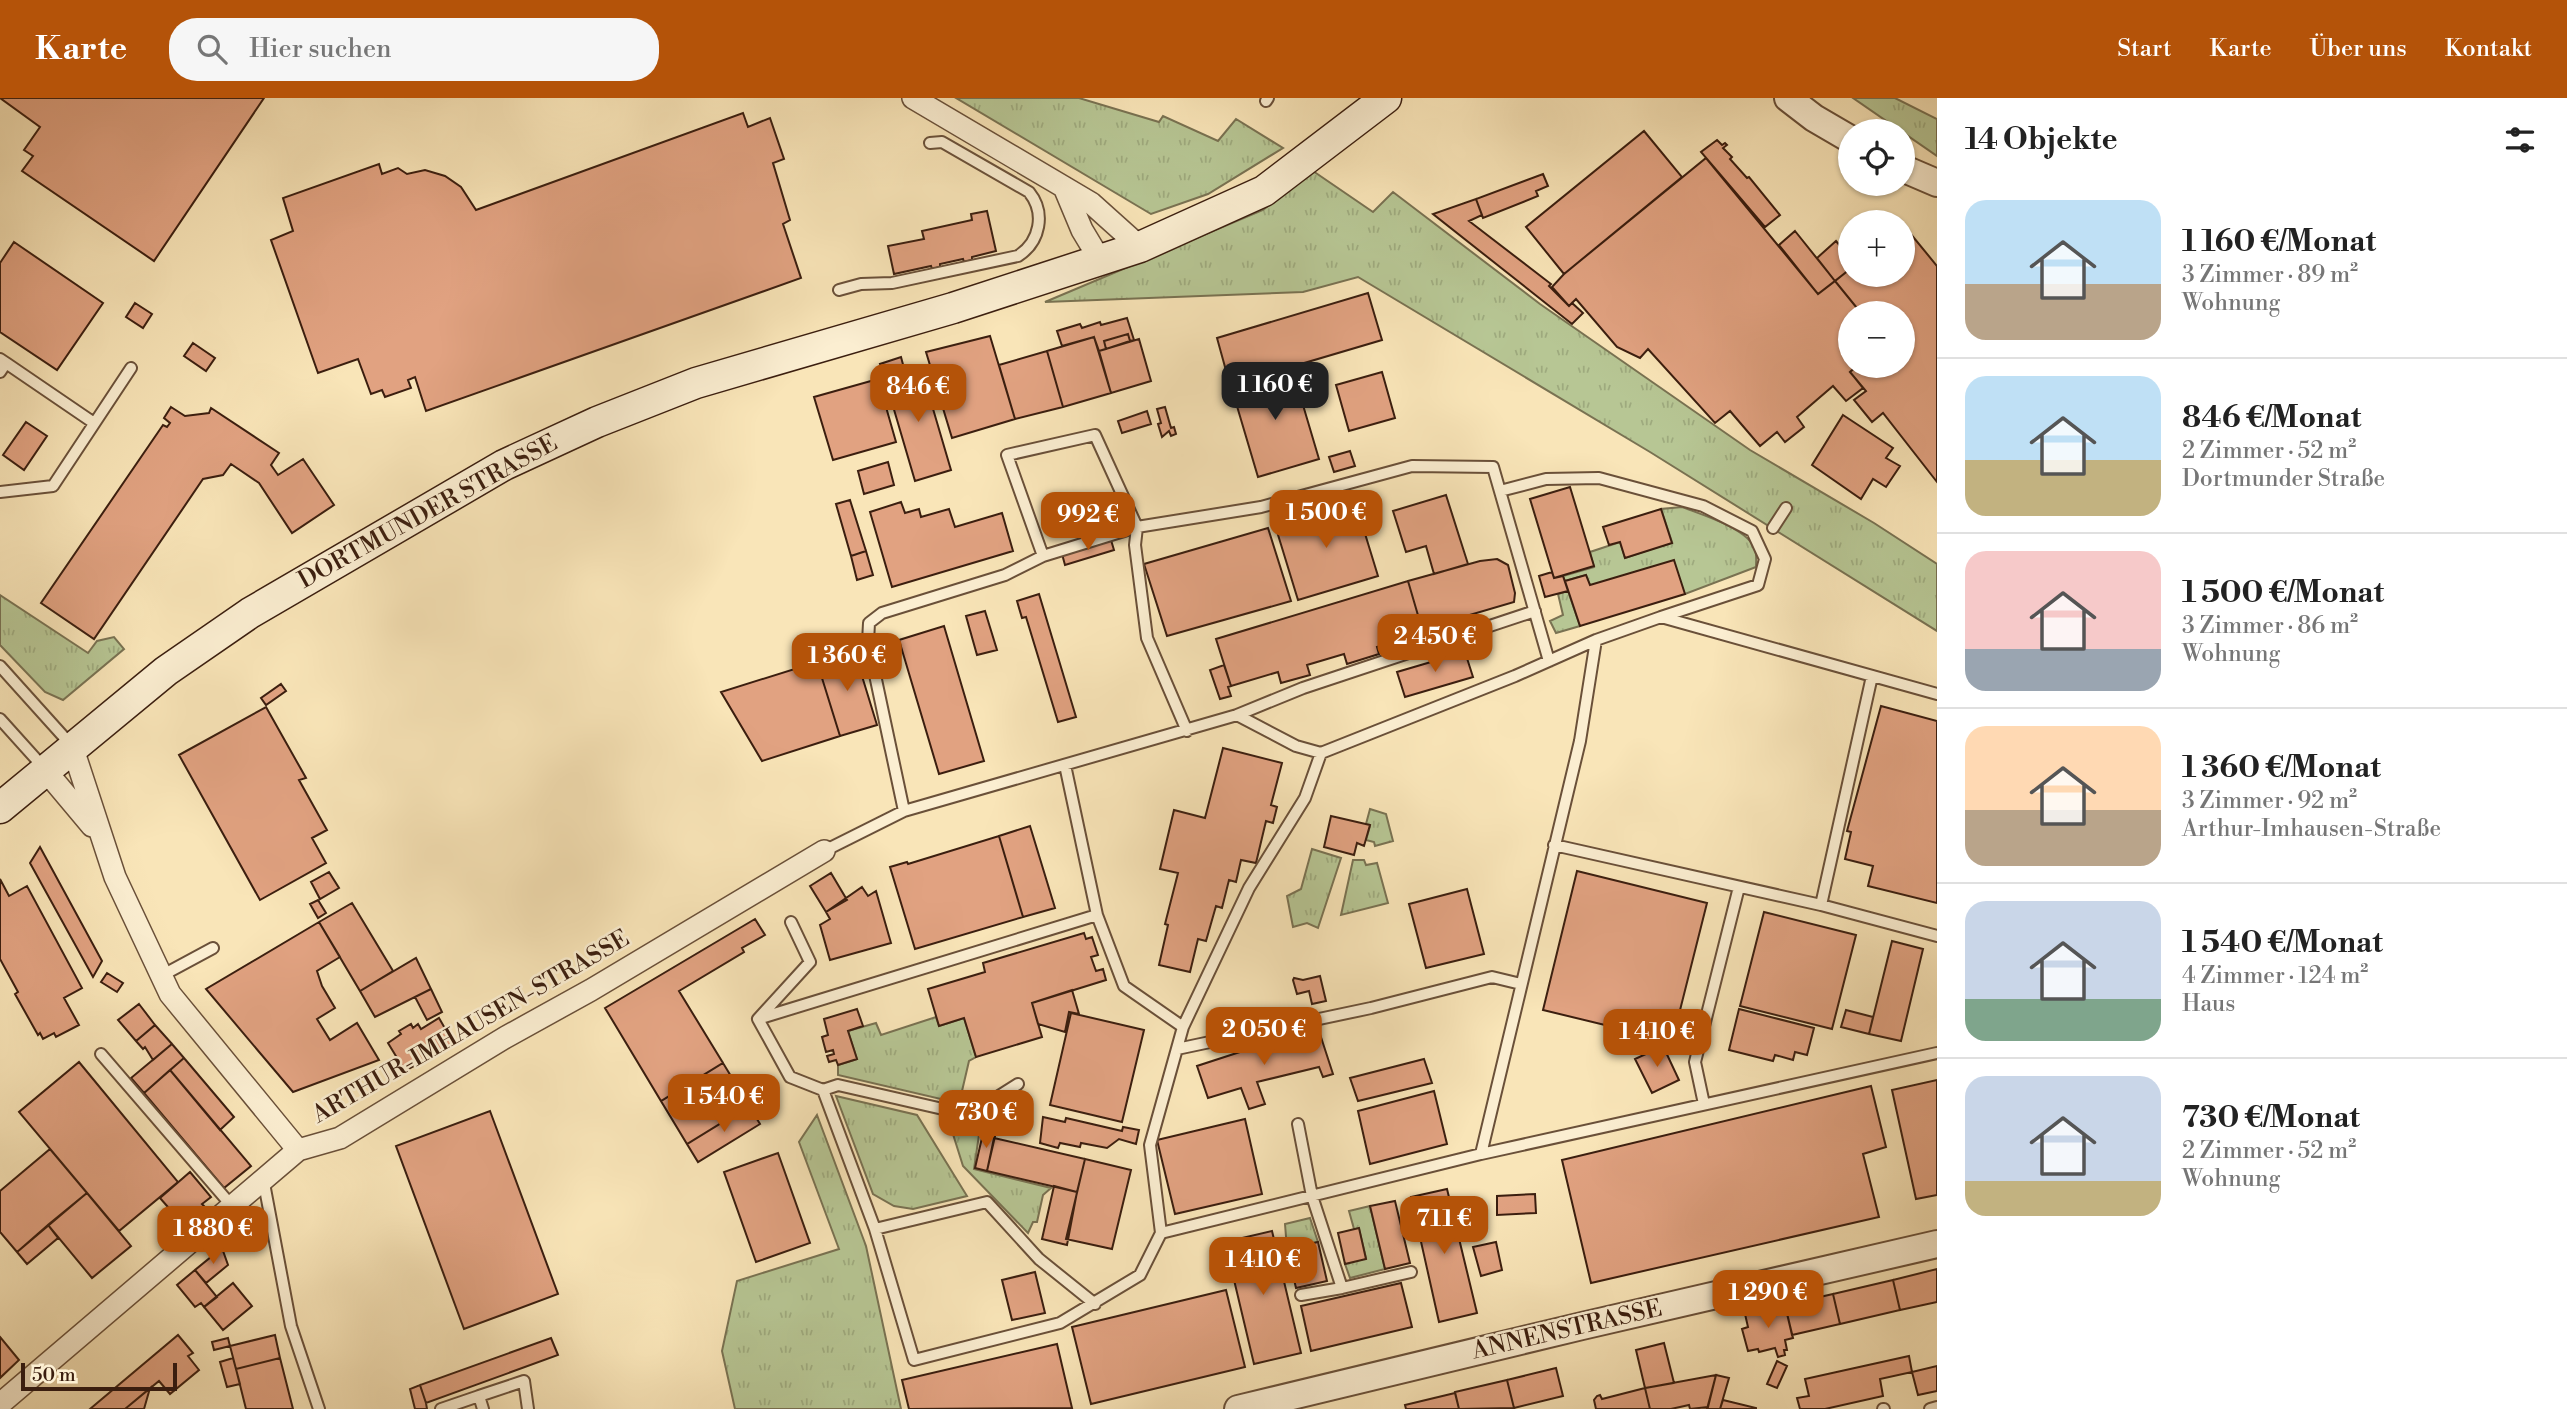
<!DOCTYPE html>
<html lang="de">
<meta charset="utf-8">
<style>
body{margin:0;font-family:"Libre Bodoni",serif;background:#f6f6f6;color:#222;height:100vh;display:flex;flex-direction:column;font-size:26px;white-space:nowrap}
*{box-sizing:border-box;margin:0}
p{font-size:23px;color:#767676}
.icon{flex:none;width:38px;height:38px;fill:none;stroke:currentColor;stroke-width:2;stroke-linecap:round;stroke-linejoin:round}
.map{position:relative;flex:1;overflow:hidden}
.panel{display:flex;flex-direction:column;background:#fff;width:630px}
.panel>*{flex:none}
.tools{position:absolute;left:1838px;top:21px;display:grid;gap:14px}
.tools a{display:grid;place-items:center;width:77px;height:77px;border-radius:50%;background:#fff;box-shadow:0 2px 5px #0004;font-size:35px}
.scale{position:absolute;left:21px;bottom:18px;width:156px;box-sizing:border-box;padding-left:7px;border:4px solid #3b1e0f;border-top:0;font-size:19px;line-height:24px;white-space:nowrap;color:#3b1e0f;-webkit-text-stroke:5px #fbeed1;paint-order:stroke}
.price{position:absolute;translate:-50% -60px;padding:0 16px;border-radius:14px;background:#b45309;color:#fff;font-size:23px;line-height:46px;filter:drop-shadow(0 2px 4px #0008)}
.price::after{content:'';position:absolute;left:50%;top:42px;width:21px;height:16px;margin-left:-10px;background:inherit;clip-path:polygon(0 0,100% 0,50% 100%)}
.price.active{background:#222;color:#fff}
ul{padding:0;list-style:none}
li{display:flex;align-items:center;gap:21px;height:175px;padding:0 28px}
li+li{border-top:2px solid #e0e0e0}
li span{display:grid;place-items:center;flex:none;width:196px;height:140px;border-radius:21px;color:#555}
li>.icon{margin-inline-start:auto}
span .icon{width:84px;height:84px;fill:#fffc;stroke-width:1}
li b{font-size:30px}
h2{display:flex;justify-content:space-between;align-items:center;height:84px;padding:0 28px;font-size:30px}
header{display:flex;align-items:center;gap:42px;box-sizing:border-box;height:98px;padding:0 35px;background:#b45309;color:#fff}
header strong{font-size:33px}
nav{display:flex;gap:38px;margin-inline-start:auto;font-size:24px}
.search{width:490px;height:63px;background:#f6f6f6;display:flex;align-items:center;gap:18px;box-sizing:border-box;padding:0 24px;border-radius:28px;color:#767676;font-size:26px}
main{display:flex;flex:1;min-height:0}
.map>svg:first-child{display:block}
.grass{fill:url(#grass-tufts);stroke:#797252;stroke-width:2}
.building{fill:#e1a281;stroke:#3b1e0f;stroke-width:2}
.lines{fill:none;stroke-linecap:round;stroke-linejoin:round}
.service-casing{stroke:#6a5039;stroke-width:14}
.minor-casing{stroke:#6a5039;stroke-width:24}
.tertiary-casing{stroke:#6a5039;stroke-width:30}
.secondary-casing{stroke:#3b1e0f;stroke-width:33}
.service{stroke:#fbeed1;stroke-width:10}
.minor{stroke:#fbeed1;stroke-width:21}
.tertiary{stroke:#fbeed1;stroke-width:26}
.secondary{stroke:#fbeed1;stroke-width:30}
.labels{text-anchor:middle;dominant-baseline:central;stroke-width:5;stroke-linejoin:round;paint-order:stroke}
.street-label{font-size:24px;fill:#3b1e0f;stroke:#fbeed1}
</style>
<header>
<strong>Karte</strong>
<div class="search"><svg class="icon" aria-label="search" viewBox="0 0 24 24"><circle cx="10" cy="10" r="6"/><path d="M15 15l6 6"/></svg>Hier suchen</div>
<nav><a>Start</a><a>Karte</a><a>Über uns</a><a>Kontakt</a></nav>
</header>
<main>
<div class="map">
<svg width="1937" height="1311" viewBox="0 0 1937 1311">
<defs>
<pattern id="grass-tufts" width="24" height="20" patternUnits="userSpaceOnUse" patternTransform="scale(1.75)"><rect width="24" height="20" fill="#b7c694"/><path d="M3 7l-1-3M5 7V3M7 7l1-3M15 17l-1-3M17 17v-4M19 17l1-3" fill="none" stroke="#9eaa7e"/></pattern>
</defs>
<rect width="100%" height="100%" fill="#f9e5b8"/>
<filter id="stains"><feTurbulence type="fractalNoise" baseFrequency=".00286" numOctaves="4"/><feColorMatrix values="0 0 0 0 .2 0 0 0 0 .09 0 0 0 0 .02 0 0 0 .5 -.17"/></filter>
<radialGradient id="worn" r=".72"><stop offset=".6" stop-color="#630" stop-opacity="0"/><stop offset="1" stop-color="#630" stop-opacity=".3"/></radialGradient>
<path class="grass" d="M956,0H1079L1159,24L1163,18L1218,43L1236,21L1283,50L1208,96L1151,116Z
M1853,0H1895L1937,21V58Z
M1313,73L1373,114L1393,94L1540,206L1750,352L1874,425L1937,466V533L1650,354L1358,179L1303,194L1045,204L1263,112Z
M1682,409C1700,416 1750,431 1755,452C1757,457 1756,464 1756,469L1685,496L1590,487L1586,477L1565,483L1563,478L1594,469L1590,454L1620,444L1625,460L1672,444L1661,411Z
M1568,493L1580,528L1556,535L1550,523L1563,517L1558,496Z
M0,497L88,555L97,543L114,539L124,551L63,602L45,594L0,547Z
M1370,711L1386,716L1393,743L1375,748L1374,744L1366,742L1370,728L1366,726Z
M1312,751L1341,760L1318,830L1307,825L1293,829L1287,798L1301,791Z
M1353,762H1364L1366,767L1377,765L1388,805L1341,817Z
M936,919L939,928L964,920L976,959L969,963L962,993L945,1002L838,977V967L857,961L848,933L876,925L881,937Z
M836,998L917,1017L967,1098L913,1111L894,1108L873,1096Z
M817,1017L866,1148L901,1311H735L722,1253L737,1183L839,1151L799,1044Z
M959,1026L980,1030L974,1071L1051,1090L1043,1097L1037,1124H1033L1028,1135L963,1068L952,1033Z
M1370,1108L1385,1171L1350,1180L1345,1166L1366,1160L1359,1131H1354L1349,1113Z
M1310,1120L1318,1144L1287,1151L1285,1126Z"/>
<path class="building" d="M0,0H264L154,163L22,73L33,58L24,52L40,29Z
M743,15L748,29L770,20L784,61L773,65L790,122L783,126L801,180L426,313L415,279L408,282L411,290L385,299L382,292L371,296L358,261L318,275L271,142L293,133L283,100L379,66L382,76L398,70L407,76L425,72L445,78L461,89L476,112Z
M1644,33L1682,79L1564,176L1526,129Z
M1717,42L1722,47L1725,45L1727,47L1723,50L1732,59L1730,61L1747,80L1749,79L1780,117L1765,129L1701,54Z
M1706,60L1818,196L1835,183L1861,215H1850V268H1857L1850,274L1863,290L1846,303L1833,288L1797,319L1804,329L1785,344L1777,334L1760,348L1730,313L1715,325L1648,251L1640,260L1617,249L1576,201L1569,208L1552,189L1564,176Z
M1543,76L1548,88L1536,93L1538,98L1483,120L1476,101Z
M1476,101L1482,117L1469,123L1551,186L1549,188L1569,208L1572,205L1583,215L1572,226L1433,116Z
M987,113L996,153L972,159V162L964,164L963,161L940,166V169L932,171L931,168L894,176L888,148L924,141L922,133L972,122L971,116Z
M1905,129L1937,168V384L1883,315L1872,324L1854,302L1866,293L1850,274L1857,268H1902V215H1861L1835,183L1850,171V177H1902V131Z
M1795,133L1835,183L1818,196L1779,147Z
M1836,143L1850,160V171L1835,183L1817,160Z
M14,144L103,205L57,272L0,234V165Z
M1368,195L1382,242L1230,287L1217,240Z
M135,205L152,216L143,230L126,219Z
M1127,220L1134,242L1130,243L1128,236L1104,243L1106,251L1099,253L1094,239L1062,248L1057,233L1080,226L1082,230L1100,224L1101,227Z
M1128,236L1130,243L1106,251L1104,243Z
M990,238L1015,321L952,340L926,254Z
M1094,239L1111,295L1063,309L1047,253Z
M1139,241L1151,283L1111,295L1099,253Z
M193,245L215,260L206,273L184,258Z
M1047,253L1063,309L1015,321L999,267Z
M901,259L905,274L885,280L880,266Z
M921,270L951,372L915,383L885,281Z
M1292,270L1319,361L1258,379L1231,288Z
M1382,274L1395,320L1349,333L1336,287Z
M878,281L896,344L833,362L814,299Z
M171,309L185,318L209,315L211,310L279,355L271,367L278,377L303,361L334,407L292,435L259,385L231,366L223,377L203,381L94,541L41,505L163,327L167,329L170,325L164,320Z
M1165,309L1171,330L1174,329L1176,336L1171,338L1169,333L1162,339L1158,326L1161,325L1157,311Z
M1147,313L1151,326L1122,335L1118,323Z
M1843,317L1893,350L1886,360L1900,368L1886,389L1873,381L1861,401L1812,367Z
M26,324L47,338L24,372L3,357Z
M1350,353L1355,368L1334,374L1329,359Z
M888,364L894,387L864,396L858,373Z
M1570,389L1594,468L1554,480L1530,401Z
M1446,397L1468,466L1434,476L1426,448L1406,454L1393,413Z
M850,402L866,453L851,458L836,406Z
M1355,403L1378,478L1298,502L1275,427Z
M901,404L905,415L919,411L921,419L949,411L955,429L1002,415L1013,453L892,489L870,414Z
M1661,411L1672,445L1625,460L1620,444L1609,447L1603,429Z
M1268,430L1291,503L1167,538L1144,466Z
M1111,442L1114,452L1065,467L1062,456Z
M866,453L873,477L857,482L851,458Z
M1497,461L1508,467L1515,495L1514,504L1422,531L1408,483L1480,463Z
M1674,462L1685,496L1580,528L1565,483L1586,477L1590,487Z
M1552,474L1554,480L1563,478L1568,493L1545,499L1539,478Z
M1408,483L1422,531L1397,539L1398,543L1377,549L1379,556L1347,566L1344,556L1307,567L1310,577L1281,585L1278,574L1231,588L1216,541Z
M1039,496L1076,619L1058,624L1026,519L1022,520L1017,503Z
M985,513L997,552L977,557L966,518Z
M944,528L984,663L939,676L899,542Z
M854,552L877,627L840,638L817,564Z
M1465,554L1473,579L1405,599L1397,574Z
M817,564L840,638L762,663L721,594Z
M1224,567L1231,588L1228,589L1231,598L1220,601L1210,572Z
M281,586L286,593L266,607L261,600Z
M1881,608L1937,623V805L1868,788L1873,768L1845,761L1851,734L1847,733Z
M266,609L306,680L299,682L327,732L312,740L326,765L260,802L179,657Z
M1223,650L1282,665L1271,707L1277,709L1273,725L1266,723L1256,765L1241,762L1236,784L1229,782L1222,810L1216,808L1206,843L1198,841L1190,874L1159,867L1168,827L1165,826L1178,775L1160,771L1174,712L1205,720Z
M1331,718L1370,727L1364,748L1357,745L1354,757L1324,749Z
M1030,728L1055,810L1023,819L999,738Z
M999,738L1023,819L915,851L890,769L907,764L908,766Z
M40,749L102,863L93,879L30,765Z
M1577,773L1707,805L1674,936L1639,928L1638,935L1543,912Z
M329,774L339,790L320,801L311,784Z
M831,775L847,802L826,814L810,788Z
M0,781L9,798L27,788L82,890L64,900L79,927L56,939L54,935L43,941L40,935L38,937L15,896L18,894L0,861Z
M862,789L868,798L876,793L891,845L830,862L820,827L830,821L826,814Z
M1467,791L1484,856L1426,870L1409,806Z
M318,802L326,815L318,820L310,806Z
M352,805L393,873L360,893L319,824Z
M1764,814L1856,837L1832,931L1740,908Z
M755,821L765,837L742,850L744,854L679,893L723,965L661,1003L605,910Z
M319,824L340,859L317,873L322,888L335,910L317,921L330,942L357,925L379,962L293,994L206,891Z
M1084,835L1086,841L1092,839L1098,857L1091,859L1096,873L1103,871L1106,882L1032,905L1042,939L976,959L964,920L939,928L928,891L985,874L983,865Z
M1892,843L1923,851L1901,943L1869,936Z
M416,860L431,891L375,919L360,893Z
M107,875L123,885L117,894L101,884Z
M1320,878L1326,903L1312,906L1309,893L1297,896L1293,882L1294,880L1303,882Z
M431,891L442,914L427,922L415,899Z
M1072,892L1079,916L1069,914L1065,934L1038,926L1032,905Z
M139,906L155,927L136,943L118,922Z
M857,911L863,928L848,933L857,961L838,967L836,962L829,964L827,958L834,956L833,952L826,954L822,939L828,937L824,921Z
M1739,911L1814,930L1807,957L1795,954L1793,962L1775,957L1773,963L1729,952Z
M1846,912L1873,919L1869,936L1841,929Z
M1071,915L1144,932L1122,1024L1050,1007Z
M439,920L454,946L405,973L388,945L401,936L399,933L411,926L413,930L418,926L421,931Z
M155,927L172,946L153,962L145,949L143,951L136,943Z
M1319,933L1333,976L1323,979L1319,969L1257,984L1265,1006L1249,1011L1241,990L1208,1000L1197,968L1246,952Z
M172,946L184,960L144,995L131,980Z
M1663,948L1679,982L1652,995L1635,961Z
M184,960L234,1019L220,1032L170,972Z
M1424,961L1432,985L1358,1003L1350,980Z
M79,964L178,1084L119,1133L19,1014Z
M723,965L749,1008L687,1046L661,1003Z
M170,972L251,1068L224,1090L144,995Z
M1937,982V1097L1916,1101L1892,992Z
M1871,988L1886,1049L1863,1056L1879,1119L1591,1185L1562,1062Z
M1434,993L1447,1046L1370,1066L1358,1013Z
M749,1008L760,1026L698,1064L687,1046Z
M490,1013L558,1196L464,1231L396,1048Z
M1043,1019L1065,1024L1066,1020L1122,1033L1123,1029L1139,1032L1136,1046L1119,1041L1107,1050L1081,1045L1080,1049L1060,1045L1058,1050L1040,1045Z
M1245,1021L1262,1096L1175,1116L1157,1042Z
M984,1031L996,1034L987,1073L975,1070Z
M994,1040L1085,1061L1077,1094L987,1073Z
M50,1051L87,1095L17,1154L0,1134V1093Z
M778,1055L810,1145L756,1164L724,1074Z
M1085,1061L1131,1072L1112,1151L1066,1141Z
M190,1074L211,1099L202,1106L204,1108L181,1124L160,1100Z
M1054,1088L1077,1094L1067,1147L1042,1141Z
M1447,1091L1477,1215L1439,1224L1411,1099Z
M87,1095L131,1148L92,1180L48,1127Z
M1535,1096L1536,1115L1497,1117V1098Z
M1395,1103L1410,1165L1385,1171L1370,1108Z
M48,1127L58,1140L27,1166L17,1154Z
M1359,1130L1366,1161L1345,1166L1338,1135Z
M1272,1133L1301,1255L1254,1266L1225,1144Z
M1318,1144L1327,1183L1296,1190L1287,1151Z
M1496,1144L1502,1172L1481,1178L1473,1149Z
M222,1150L228,1167L206,1185L195,1172Z
M1937,1171V1204L1900,1212L1893,1182Z
M195,1172L217,1199L204,1209L201,1205L195,1209L177,1187Z
M1035,1174L1045,1215L1012,1222L1002,1182Z
M1893,1182L1900,1212L1840,1226L1833,1196Z
M233,1185L252,1208L223,1232L204,1209Z
M1401,1185L1412,1229L1311,1253L1301,1208Z
M1226,1192L1245,1269L1091,1306L1072,1229Z
M1833,1196L1840,1226L1792,1237L1785,1207Z
M1785,1207L1793,1240L1785,1242L1787,1252H1784L1785,1257L1778,1259L1775,1250L1759,1254L1758,1251L1748,1253L1742,1231L1748,1229L1745,1216Z
M178,1237L193,1255L188,1258L199,1272L170,1296L159,1283L125,1311H90Z
M275,1237L280,1260L236,1271L230,1248Z
M0,1239L19,1262L0,1280Z
M228,1240L230,1248L214,1252L212,1244Z
M551,1240L558,1257L426,1305L420,1287Z
M1664,1245L1674,1285L1645,1290L1636,1252Z
M1057,1246L1072,1310L909,1311L902,1282Z
M1909,1258L1912,1274L1880,1281L1883,1298L1825,1311H1800L1797,1300L1809,1298L1805,1281Z
M233,1260L240,1286L227,1289L220,1264Z
M280,1260L293,1311H246L236,1271Z
M1777,1263L1787,1268L1777,1290L1767,1286Z
M1937,1268V1293L1918,1297L1912,1274Z
M1556,1270L1563,1298L1514,1310L1507,1282Z
M1716,1277L1729,1280L1720,1311H1707Z
M1716,1277L1708,1309L1690,1311L1689,1307L1671,1311H1650L1645,1290Z
M1507,1282L1514,1310L1459,1311L1455,1294Z
M420,1287L426,1305L427,1311H415L410,1291Z
M150,1290L144,1311H125Z
M1645,1290L1650,1311H1596L1594,1302L1597,1298L1600,1297L1602,1301Z
M1455,1295L1459,1311H1406L1405,1307Z
M1723,1302L1756,1310V1311H1720Z"/>
<g class="lines">
<g class="service-casing">
<path id="service" d="M1266,3L1268,0
M839,192L861,186L892,185L1018,158C1040,144 1046,115 1029,94L942,44L930,45
M0,261L6,265L0,274
M6,265L94,325
M1500,393L1546,381L1599,380L1703,408L1752,433L1765,461L1758,487L1661,519
M0,394L53,388L131,270
M1773,430L1786,410
M1043,458L1007,357L1095,337L1137,429L1135,447L1147,540L1187,633
M0,568L72,648
M1237,617L1303,590L1535,513
M0,621L45,671
M1065,667L1097,817L1124,888L1183,929
M904,713L868,544L869,525L882,515L1005,477L1043,458L1137,429L1261,409L1412,368L1493,369L1549,563
M1554,747L1821,807L1937,838
M824,753L904,713L1237,617L1296,648L1321,655L1515,578L1596,542L1661,519L1937,596
M1821,807L1872,578
M791,824L810,864L758,921L790,979L823,992L875,1131L914,1262L1060,1225L1140,1177L1161,1135L1481,1056L1937,955
M161,878L213,850
M761,920L1097,817
M1177,951L1371,910L1492,879L1521,886
M101,956L231,1107
M823,992L838,987L969,1017L1018,986
M1704,1006L1695,964L1739,789
M1298,1026L1312,1098L1342,1190L1411,1174
M1481,1056L1580,643L1596,542
M263,1080L291,1228L319,1311
M875,1131L987,1104L1039,1161L1095,1206
M1161,1135L1150,1047L1183,929L1249,790L1305,700L1321,655
M1301,1197L1342,1190
M479,1298L524,1283L528,1311
M441,1311L479,1298L483,1311
M1883,1311H1884
M1930,1311L1937,1309"/>
</g>
<g class="minor-casing">
<path id="minor" d="M913,0L1091,105L1140,149
M1064,89L1082,132L1100,162
M72,648L115,779L170,896L298,1052
M45,672L92,728
M0,1306L298,1052L340,1040L506,939L591,892L824,753"/>
</g>
<g class="tertiary-casing">
<path id="tertiary" d="M1788,0L1814,20L1850,41
M1902,70L1937,85
M1238,1311L1582,1228L1937,1146"/>
</g>
<g class="secondary-casing">
<path id="secondary" d="M0,710L166,573L250,515L504,367L597,324L696,285L953,210L1140,149L1264,93L1386,0"/>
</g>
<use href="#service" class="service"/>
<use href="#minor" class="minor"/>
<use href="#tertiary" class="tertiary"/>
<use href="#secondary" class="secondary"/>
</g>
<g class="labels">
<g class="street-label">
<text transform="translate(428 414) rotate(-29)">DORTMUNDER STRASSE</text>
<text transform="translate(471 929) rotate(-30)">ARTHUR-IMHAUSEN-STRASSE</text>
<text transform="translate(1567 1232) rotate(-13)">ANNENSTRASSE</text>
</g>
</g>
<rect width="100%" height="100%" filter="url(#stains)"/>
<rect width="100%" height="100%" fill="url(#worn)"/>
</svg>
<div class="tools">
<a><svg class="icon" aria-label="locate" viewBox="0 0 24 24"><circle cx="12" cy="12" r="6"/><path d="M12 2v4M12 18v4M2 12h4M18 12h4"/></svg></a>
<a>+</a>
<a>−</a>
</div>
<div class="scale">50 m</div>
<b class="price active" style="left:1275px;top:324px">1 160 €</b>
<b class="price" style="left:918px;top:326px">846 €</b>
<b class="price" style="left:1326px;top:452px">1 500 €</b>
<b class="price" style="left:1088px;top:454px">992 €</b>
<b class="price" style="left:1435px;top:576px">2 450 €</b>
<b class="price" style="left:847px;top:595px">1 360 €</b>
<b class="price" style="left:1264px;top:969px">2 050 €</b>
<b class="price" style="left:1657px;top:971px">1 410 €</b>
<b class="price" style="left:724px;top:1036px">1 540 €</b>
<b class="price" style="left:986px;top:1052px">730 €</b>
<b class="price" style="left:1444px;top:1158px">711 €</b>
<b class="price" style="left:213px;top:1168px">1 880 €</b>
<b class="price" style="left:1263px;top:1199px">1 410 €</b>
<b class="price" style="left:1768px;top:1232px">1 290 €</b>
</div>
<section class="panel">
<h2>14 Objekte<svg class="icon" aria-label="filters" viewBox="0 0 24 24"><path d="M4 7h16M4 17h16"/><circle cx="9" cy="7" r="2"/><circle cx="15" cy="17" r="2"/></svg></h2>
<ul>
<li><span style="background:linear-gradient(#bfe0f5 60%,#b9a48a 0)"><svg class="icon" aria-label="home" viewBox="0 0 24 24"><path d="M3 11l9-7 9 7M6 9v11h12V9"/></svg></span><div><b>1 160 €/Monat</b><p>3 Zimmer · 89 m²</p><p>Wohnung</p></div></li>
<li><span style="background:linear-gradient(#bfe0f5 60%,#c2b280 0)"><svg class="icon" aria-label="home" viewBox="0 0 24 24"><path d="M3 11l9-7 9 7M6 9v11h12V9"/></svg></span><div><b>846 €/Monat</b><p>2 Zimmer · 52 m²</p><p>Dortmunder Straße</p></div></li>
<li><span style="background:linear-gradient(#f6c9c9 70%,#9aa5b1 0)"><svg class="icon" aria-label="home" viewBox="0 0 24 24"><path d="M3 11l9-7 9 7M6 9v11h12V9"/></svg></span><div><b>1 500 €/Monat</b><p>3 Zimmer · 86 m²</p><p>Wohnung</p></div></li>
<li><span style="background:linear-gradient(#ffd9b3 60%,#b9a48a 0)"><svg class="icon" aria-label="home" viewBox="0 0 24 24"><path d="M3 11l9-7 9 7M6 9v11h12V9"/></svg></span><div><b>1 360 €/Monat</b><p>3 Zimmer · 92 m²</p><p>Arthur-Imhausen-Straße</p></div></li>
<li><span style="background:linear-gradient(#c9d6e8 70%,#7fa58c 0)"><svg class="icon" aria-label="home" viewBox="0 0 24 24"><path d="M3 11l9-7 9 7M6 9v11h12V9"/></svg></span><div><b>1 540 €/Monat</b><p>4 Zimmer · 124 m²</p><p>Haus</p></div></li>
<li><span style="background:linear-gradient(#c9d6e8 75%,#c2b280 0)"><svg class="icon" aria-label="home" viewBox="0 0 24 24"><path d="M3 11l9-7 9 7M6 9v11h12V9"/></svg></span><div><b>730 €/Monat</b><p>2 Zimmer · 52 m²</p><p>Wohnung</p></div></li>
</ul>
</section>
</main>
